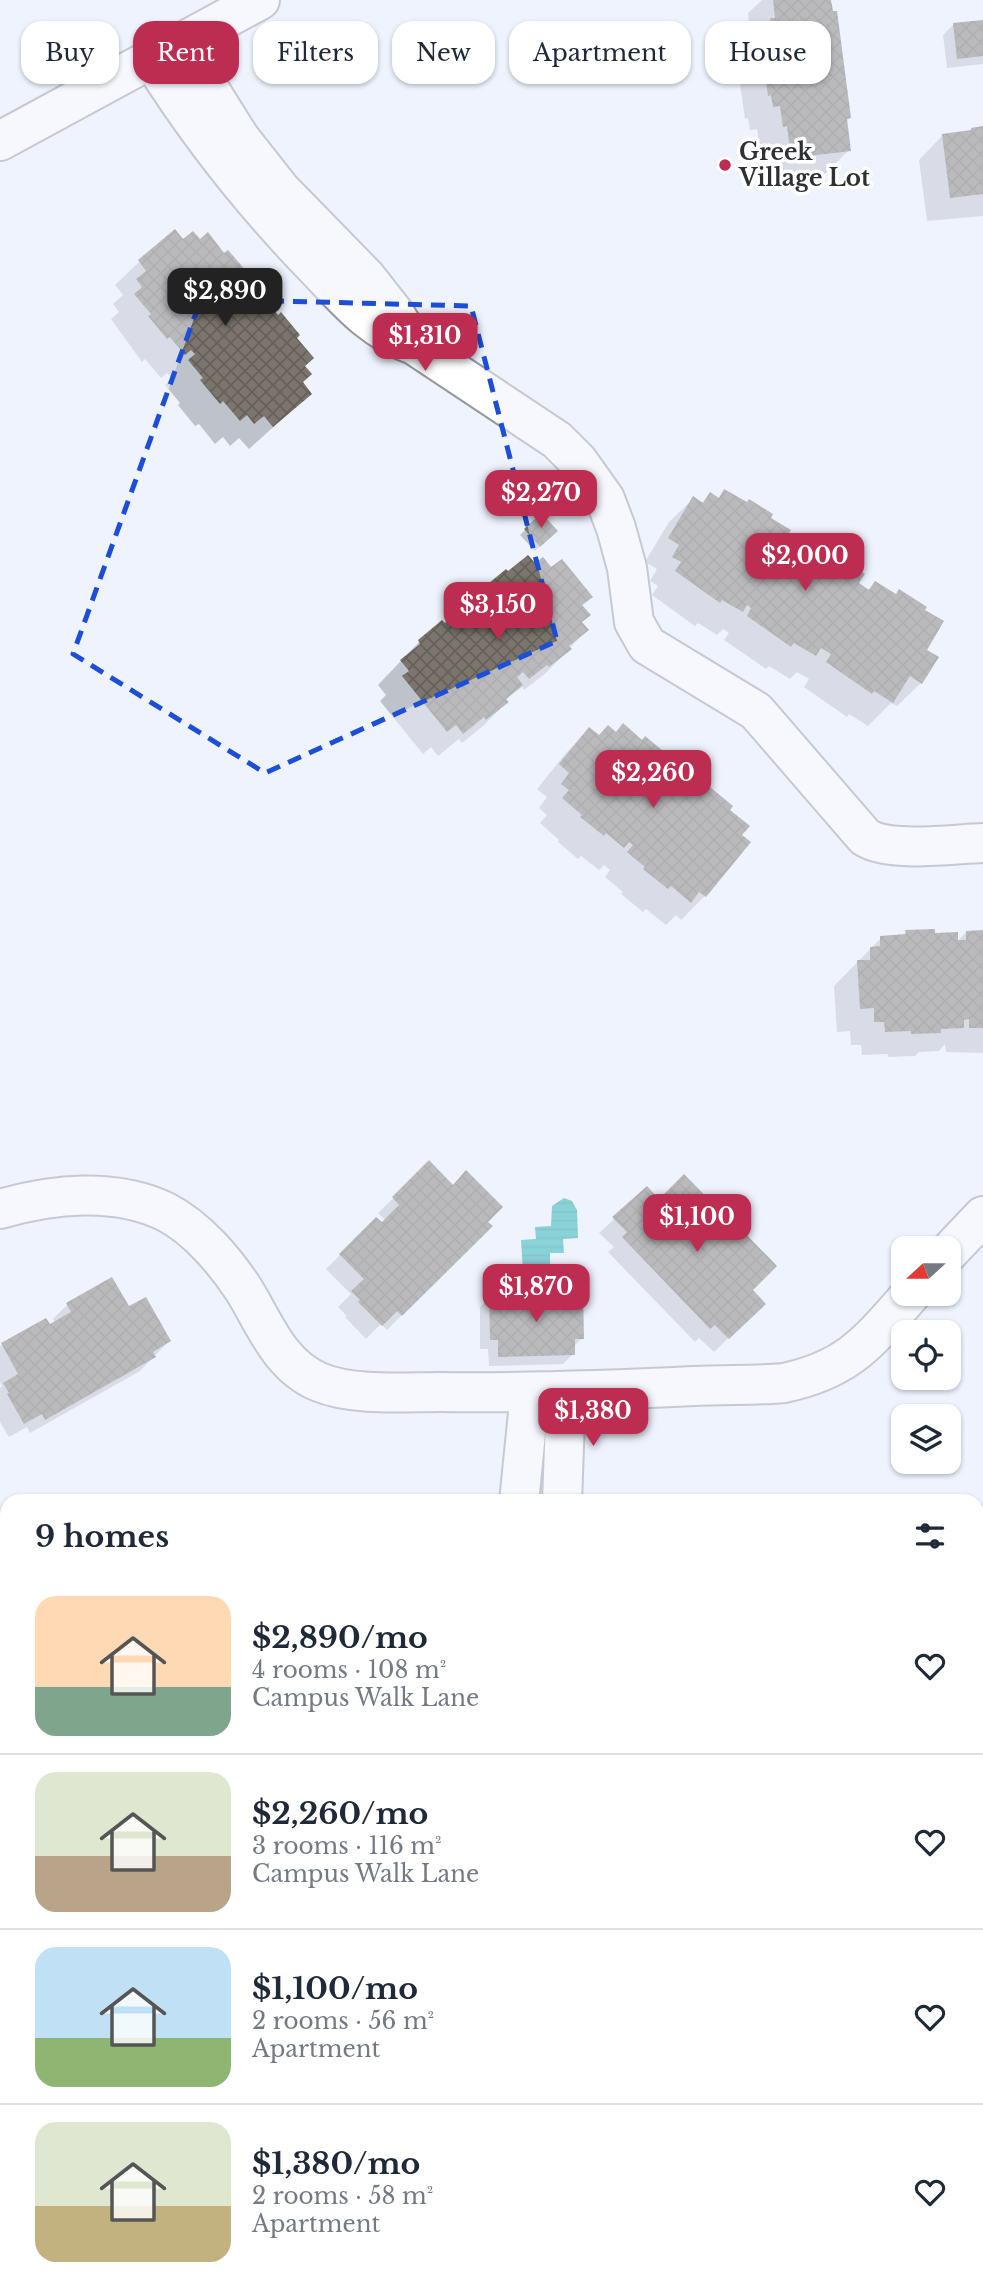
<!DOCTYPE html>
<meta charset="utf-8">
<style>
body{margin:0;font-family:"Libre Baskerville",serif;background:#f2f2f3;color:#1f2937;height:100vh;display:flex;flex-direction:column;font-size:26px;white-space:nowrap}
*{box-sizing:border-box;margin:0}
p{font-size:23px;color:#747a83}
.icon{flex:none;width:38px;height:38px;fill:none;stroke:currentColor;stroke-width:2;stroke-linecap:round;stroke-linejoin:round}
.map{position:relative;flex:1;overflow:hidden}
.details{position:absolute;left:0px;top:1494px;width:984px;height:800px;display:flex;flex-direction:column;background:#fff;border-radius:21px 21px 0 0;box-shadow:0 2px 5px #0004}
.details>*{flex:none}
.hud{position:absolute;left:21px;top:21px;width:942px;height:63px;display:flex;gap:14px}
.needle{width:46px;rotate:249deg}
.buttons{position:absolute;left:891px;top:1236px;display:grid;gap:14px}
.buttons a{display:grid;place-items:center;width:70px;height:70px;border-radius:14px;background:#fff;box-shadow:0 2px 5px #0004;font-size:35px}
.price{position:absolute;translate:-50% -60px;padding:0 16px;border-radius:14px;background:#bd2d52;color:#fff;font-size:23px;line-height:46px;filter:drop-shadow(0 2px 4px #0008)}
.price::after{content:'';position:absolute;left:50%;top:42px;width:21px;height:16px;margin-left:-10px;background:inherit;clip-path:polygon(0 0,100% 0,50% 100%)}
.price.current{background:#222;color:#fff}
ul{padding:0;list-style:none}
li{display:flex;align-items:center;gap:21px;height:175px;padding:0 35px}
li+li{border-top:2px solid #e0e1e3}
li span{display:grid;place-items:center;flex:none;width:196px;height:140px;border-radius:21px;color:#555}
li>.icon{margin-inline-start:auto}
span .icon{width:84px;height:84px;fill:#fffc;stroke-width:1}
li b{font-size:30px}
h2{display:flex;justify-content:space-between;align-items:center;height:84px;padding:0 35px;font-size:30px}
.chip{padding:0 24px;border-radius:21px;background:#fff;box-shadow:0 2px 5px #0004;font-size:24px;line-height:63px}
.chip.current{background:#bd2d52;color:#fff}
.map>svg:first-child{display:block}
.forest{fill:url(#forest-firs)}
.water{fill:url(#water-rules)}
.shadow{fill:#0003}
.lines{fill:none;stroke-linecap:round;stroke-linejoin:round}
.stream{stroke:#0dabac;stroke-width:10}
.building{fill:url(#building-cross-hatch)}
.minor-casing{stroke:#9498a1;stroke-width:42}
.minor{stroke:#fff;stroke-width:38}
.marked{fill:none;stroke:#1d4ed8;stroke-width:5;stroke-dasharray:14 9;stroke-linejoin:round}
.poi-dot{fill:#bd2d52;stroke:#fff;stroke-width:2.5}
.labels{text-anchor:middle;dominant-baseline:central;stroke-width:7;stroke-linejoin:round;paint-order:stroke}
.poi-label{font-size:23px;font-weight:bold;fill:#2f3034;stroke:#fff;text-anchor:start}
</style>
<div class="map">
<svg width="983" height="2293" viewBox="0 0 983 2293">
<defs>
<pattern id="forest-firs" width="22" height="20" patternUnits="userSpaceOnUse" patternTransform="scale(1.75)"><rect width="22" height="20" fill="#95be71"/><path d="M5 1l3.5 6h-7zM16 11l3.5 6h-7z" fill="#7a9b5e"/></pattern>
<pattern id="water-rules" width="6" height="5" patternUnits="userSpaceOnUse" patternTransform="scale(1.75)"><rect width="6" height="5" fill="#0dabac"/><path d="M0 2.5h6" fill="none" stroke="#0d8c8d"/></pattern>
<pattern id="building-cross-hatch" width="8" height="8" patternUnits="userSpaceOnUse" patternTransform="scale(1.75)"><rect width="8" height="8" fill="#7b756d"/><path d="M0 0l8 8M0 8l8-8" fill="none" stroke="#65605a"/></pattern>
</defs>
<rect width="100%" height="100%" fill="#eef3fd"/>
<path class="forest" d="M0,1637H7V1736L0,1737Z
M303,2287H487L489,2293H303Z"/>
<path class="water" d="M564,1198L572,1201L577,1210L578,1238L563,1239L564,1253H550C550,1270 552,1285 529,1279L523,1272L521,1240L536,1239L535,1227L551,1226L552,1206Z"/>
<path class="shadow" d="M762,0H830L849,118L845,122L849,150L825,174L768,181L764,149H760L757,129L750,130L748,118L745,119L739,77L742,74L741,65L748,58L746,44L751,39L748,13Z
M983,22V64L947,68L943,35L953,25Z
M983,128V216L927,221L919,160L942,136L969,132Z
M183,241L241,275L249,299L295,338L303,366L301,383L310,394L249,449L239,438L230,446L223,437L215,444L199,424L195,426L178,405L180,403L165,385L172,378L167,373L161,378L145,359L142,362L111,319L119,312L113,304L123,295L115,285L139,262Z
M725,491L769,518L785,538L792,542L799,536L840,561L856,584L867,591L875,583L924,650L921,683L897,706L891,703L868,726L849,714L847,717L804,687L809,679L797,672L790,679L769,666L766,669L724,640L729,633L725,630L723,629L717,635L698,623L695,626L652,595L658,586L650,581L657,569L645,562L669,522L693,499L701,504L710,494L717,499Z
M541,515L555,531L535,551L520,535Z
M534,566L551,570L591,597L581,606V623L587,630L546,673L524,690L522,687L505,700L507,702L483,726L462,743L459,739L438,756L431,747L423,754L380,701L386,695L378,685L419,642L445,625L484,589L508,574Z
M589,729L598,736L615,733L662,758L675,779L683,786L727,810L740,835L705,896L681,920L676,915L666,925L646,909L643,912L621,894L623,892L605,877L610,870L604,865L599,870L581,856L578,859L558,842L559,840L540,823L547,815L539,808L547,797L537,789L566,753Z
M983,931V1053L946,1052L945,1044L939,1051L919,1052L915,1056L888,1057V1054L862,1055L861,1045H851L850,1031L837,1032L834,986L881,938L902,936L906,932L933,935L957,942L966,932Z
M429,1163L490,1226L387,1330L381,1324L366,1339L345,1317L347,1316L338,1307L351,1294L326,1269L376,1219L382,1225L386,1221L378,1213Z
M647,1189L659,1201L713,1218L732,1238L750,1290L764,1304L714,1352L699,1338L695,1342L608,1252L614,1247L599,1233Z
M489,1297L582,1338L573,1347V1354L563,1364L489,1366L488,1349H480V1307Z
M67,1305L128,1309L169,1341L140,1371L30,1433L27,1427L9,1437L0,1422V1388L2,1386L0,1382V1346L55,1323L53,1319Z
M976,1724L983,1727V1795L976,1796Z
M670,2287H790L788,2293H682Z
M830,2287H976V2293H830Z"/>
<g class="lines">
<path class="stream" d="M976,1632L983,1630
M534,2287L537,2293"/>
</g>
<path class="building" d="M773,0H831L833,11H837L851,118L847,119L851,151L791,158L787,126L783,127L780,106L773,107L771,95L768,96L762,52L766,51L764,40L772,38L770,18H775Z
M983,20V56L957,59L953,23Z
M983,126V194L950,198L942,134L971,130V128Z
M175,229L183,239L193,231L200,239L208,232L224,253L228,250L247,272L243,275L258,293L251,298L256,304L264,298L278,315L281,312L300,335L297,338L314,358L305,366L312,374L303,382L312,394L273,427L264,416L254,424L247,415L240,421L223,401L220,404L200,380L203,378L188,360L195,354L191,350L185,355L170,337L167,339L148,316L151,314L134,294L142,287L136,279L146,271L138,260Z
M724,489L747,502L749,499L773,514L771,518L791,530L787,537L794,541L799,533L817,544L819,541L845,557L842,560L865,574L859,583L869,590L875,581L896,594L899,589L927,607L925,610L944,621L927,650L939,657L922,684L910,676L893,703L874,691L872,694L826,662L831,654L821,648L816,656L794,643L791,647L747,616L751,608L749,606L747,605L743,612L722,600L720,603L675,571L681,562L672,557L679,545L668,538L693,496L703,503L710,492L719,498Z
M541,513L558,531L540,547L524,529Z
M528,555L535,563L543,557L551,567L562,559L593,597L582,605L591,615L582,622L589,630L569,646L572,649L549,667L547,665L529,679L523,672L517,677L523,685L506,699L509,702L486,720L484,717L463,734L456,725L447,732L402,676L409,671L400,660L420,644L418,640L442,620L445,623L463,608L469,615L472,612L467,606L485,591L483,588L506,569L508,571Z
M623,723L642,740L645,736L668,755L665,758L683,773L678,779L684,785L690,777L707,791L710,787L733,806L730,810L750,826L742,835L751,842L706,897L699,892L691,903L671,886L668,889L643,869L645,867L627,852L633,845L629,842L624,848L606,833L604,836L580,817L582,815L562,798L569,790L561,784L569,773L559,764L589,727L599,735L608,725L616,732Z
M935,929V933L958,932V940H966V931L983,930V1028H969V1019L964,1020V1028L941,1029V1033L911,1034V1031L885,1032L884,1022H874V1008L860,1009L857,960H870V947L880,946V936L906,934L905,930Z
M429,1160L453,1185L466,1170L503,1207L488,1222L493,1226L402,1316L397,1311L382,1326L358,1302L360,1300L351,1291L364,1279L339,1254L376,1217L382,1222L399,1205L392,1197Z
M684,1174L721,1212L715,1217L732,1235L740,1228L777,1266L753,1290L766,1304L729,1339L715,1325L710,1329L622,1237L627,1232L612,1217L647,1186L659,1199Z
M112,1277L129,1306L146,1297L171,1341L153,1352L156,1357L45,1420L42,1414L24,1424L7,1394L9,1393L3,1383L18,1374L1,1343L46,1318L50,1324L71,1312L66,1303Z
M583,1294L584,1339H575V1355L498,1357V1340H490L489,1295Z
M983,1721V1785L976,1787V1723Z
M976,1972L983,1974V1991L977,2012Z
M42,2287H136L140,2293H31Z
M716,2287H792L790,2293H729Z
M844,2287H977V2293H844Z"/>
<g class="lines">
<g class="minor-casing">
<path id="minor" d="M152,60C199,135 253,203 314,266C346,299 370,330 414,345L395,314L366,277L281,190L240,138L181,44
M0,141L260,0
M414,345L557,440L578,461L605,499L616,528L627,568L634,622L647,645L756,711L865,837C889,853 952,844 983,843
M0,1209C52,1194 115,1187 166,1212C197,1228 225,1261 244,1290C265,1324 279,1365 319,1382C352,1396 404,1392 440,1392C525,1393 609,1390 694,1386C724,1384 754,1386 784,1383C850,1369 869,1341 912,1293
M948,1253L983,1216
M519,1502L530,1393
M562,1502L566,1392
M976,1546H983
M0,1565H7
M976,1854H983
M976,2177L983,2176"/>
</g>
<use href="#minor" class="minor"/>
</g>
<path d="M0 0H983V2293H0ZM201,299L471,306L557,641L265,773L73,654Z" fill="#eef3fd" fill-opacity=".55" fill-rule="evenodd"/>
<path class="marked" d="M201,299L471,306L557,641L265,773L73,654Z"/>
<circle class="poi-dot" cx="725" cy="165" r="7"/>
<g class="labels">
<g class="poi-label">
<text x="739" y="152">Greek<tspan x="739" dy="26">Village Lot</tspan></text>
</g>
</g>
</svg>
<div class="buttons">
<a><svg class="needle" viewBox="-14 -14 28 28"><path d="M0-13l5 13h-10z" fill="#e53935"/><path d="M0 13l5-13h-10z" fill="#747a83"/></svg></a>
<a><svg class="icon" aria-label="locate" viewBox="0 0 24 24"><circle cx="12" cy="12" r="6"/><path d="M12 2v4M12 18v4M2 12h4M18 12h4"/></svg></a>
<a><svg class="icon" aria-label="layers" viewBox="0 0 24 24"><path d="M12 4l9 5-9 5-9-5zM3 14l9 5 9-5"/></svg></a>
</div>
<b class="price current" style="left:225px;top:328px">$2,890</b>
<b class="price" style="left:425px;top:373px">$1,310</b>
<b class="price" style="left:541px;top:530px">$2,270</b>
<b class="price" style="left:805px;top:593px">$2,000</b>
<b class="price" style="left:498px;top:642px">$3,150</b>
<b class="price" style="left:653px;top:810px">$2,260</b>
<b class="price" style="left:697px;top:1254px">$1,100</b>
<b class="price" style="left:536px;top:1324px">$1,870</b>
<b class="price" style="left:593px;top:1448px">$1,380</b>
<div class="hud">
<a class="chip">Buy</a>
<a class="chip current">Rent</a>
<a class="chip">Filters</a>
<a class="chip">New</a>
<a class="chip">Apartment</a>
<a class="chip">House</a>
</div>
<section class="details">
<h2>9 homes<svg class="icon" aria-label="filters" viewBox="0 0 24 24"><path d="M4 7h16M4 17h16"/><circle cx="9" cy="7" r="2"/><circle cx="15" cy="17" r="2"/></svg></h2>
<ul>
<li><span style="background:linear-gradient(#ffd9b3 65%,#7fa58c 0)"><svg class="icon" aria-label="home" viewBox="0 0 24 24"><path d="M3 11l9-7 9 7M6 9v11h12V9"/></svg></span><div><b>$2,890/mo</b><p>4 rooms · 108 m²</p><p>Campus Walk Lane</p></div><svg class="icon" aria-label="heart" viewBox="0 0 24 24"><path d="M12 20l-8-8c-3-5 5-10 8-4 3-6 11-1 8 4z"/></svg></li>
<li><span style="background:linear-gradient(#dfe7d0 60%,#b9a48a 0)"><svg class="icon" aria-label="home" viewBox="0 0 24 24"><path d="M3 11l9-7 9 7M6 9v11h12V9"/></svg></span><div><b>$2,260/mo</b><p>3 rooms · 116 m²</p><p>Campus Walk Lane</p></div><svg class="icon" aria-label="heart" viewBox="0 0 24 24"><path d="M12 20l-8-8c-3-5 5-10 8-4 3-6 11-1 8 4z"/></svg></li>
<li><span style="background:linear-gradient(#bfe0f5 65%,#8fb573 0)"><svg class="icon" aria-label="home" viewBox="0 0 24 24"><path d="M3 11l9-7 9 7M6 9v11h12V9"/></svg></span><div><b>$1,100/mo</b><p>2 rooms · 56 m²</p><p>Apartment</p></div><svg class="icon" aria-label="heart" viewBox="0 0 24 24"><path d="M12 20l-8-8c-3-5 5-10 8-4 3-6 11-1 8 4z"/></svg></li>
<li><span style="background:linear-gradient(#dfe7d0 60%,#c2b280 0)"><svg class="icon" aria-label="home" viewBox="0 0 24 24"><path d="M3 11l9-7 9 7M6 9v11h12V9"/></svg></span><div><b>$1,380/mo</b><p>2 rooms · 58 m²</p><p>Apartment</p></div><svg class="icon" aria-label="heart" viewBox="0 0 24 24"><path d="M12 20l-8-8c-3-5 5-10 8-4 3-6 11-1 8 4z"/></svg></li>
</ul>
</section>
</div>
